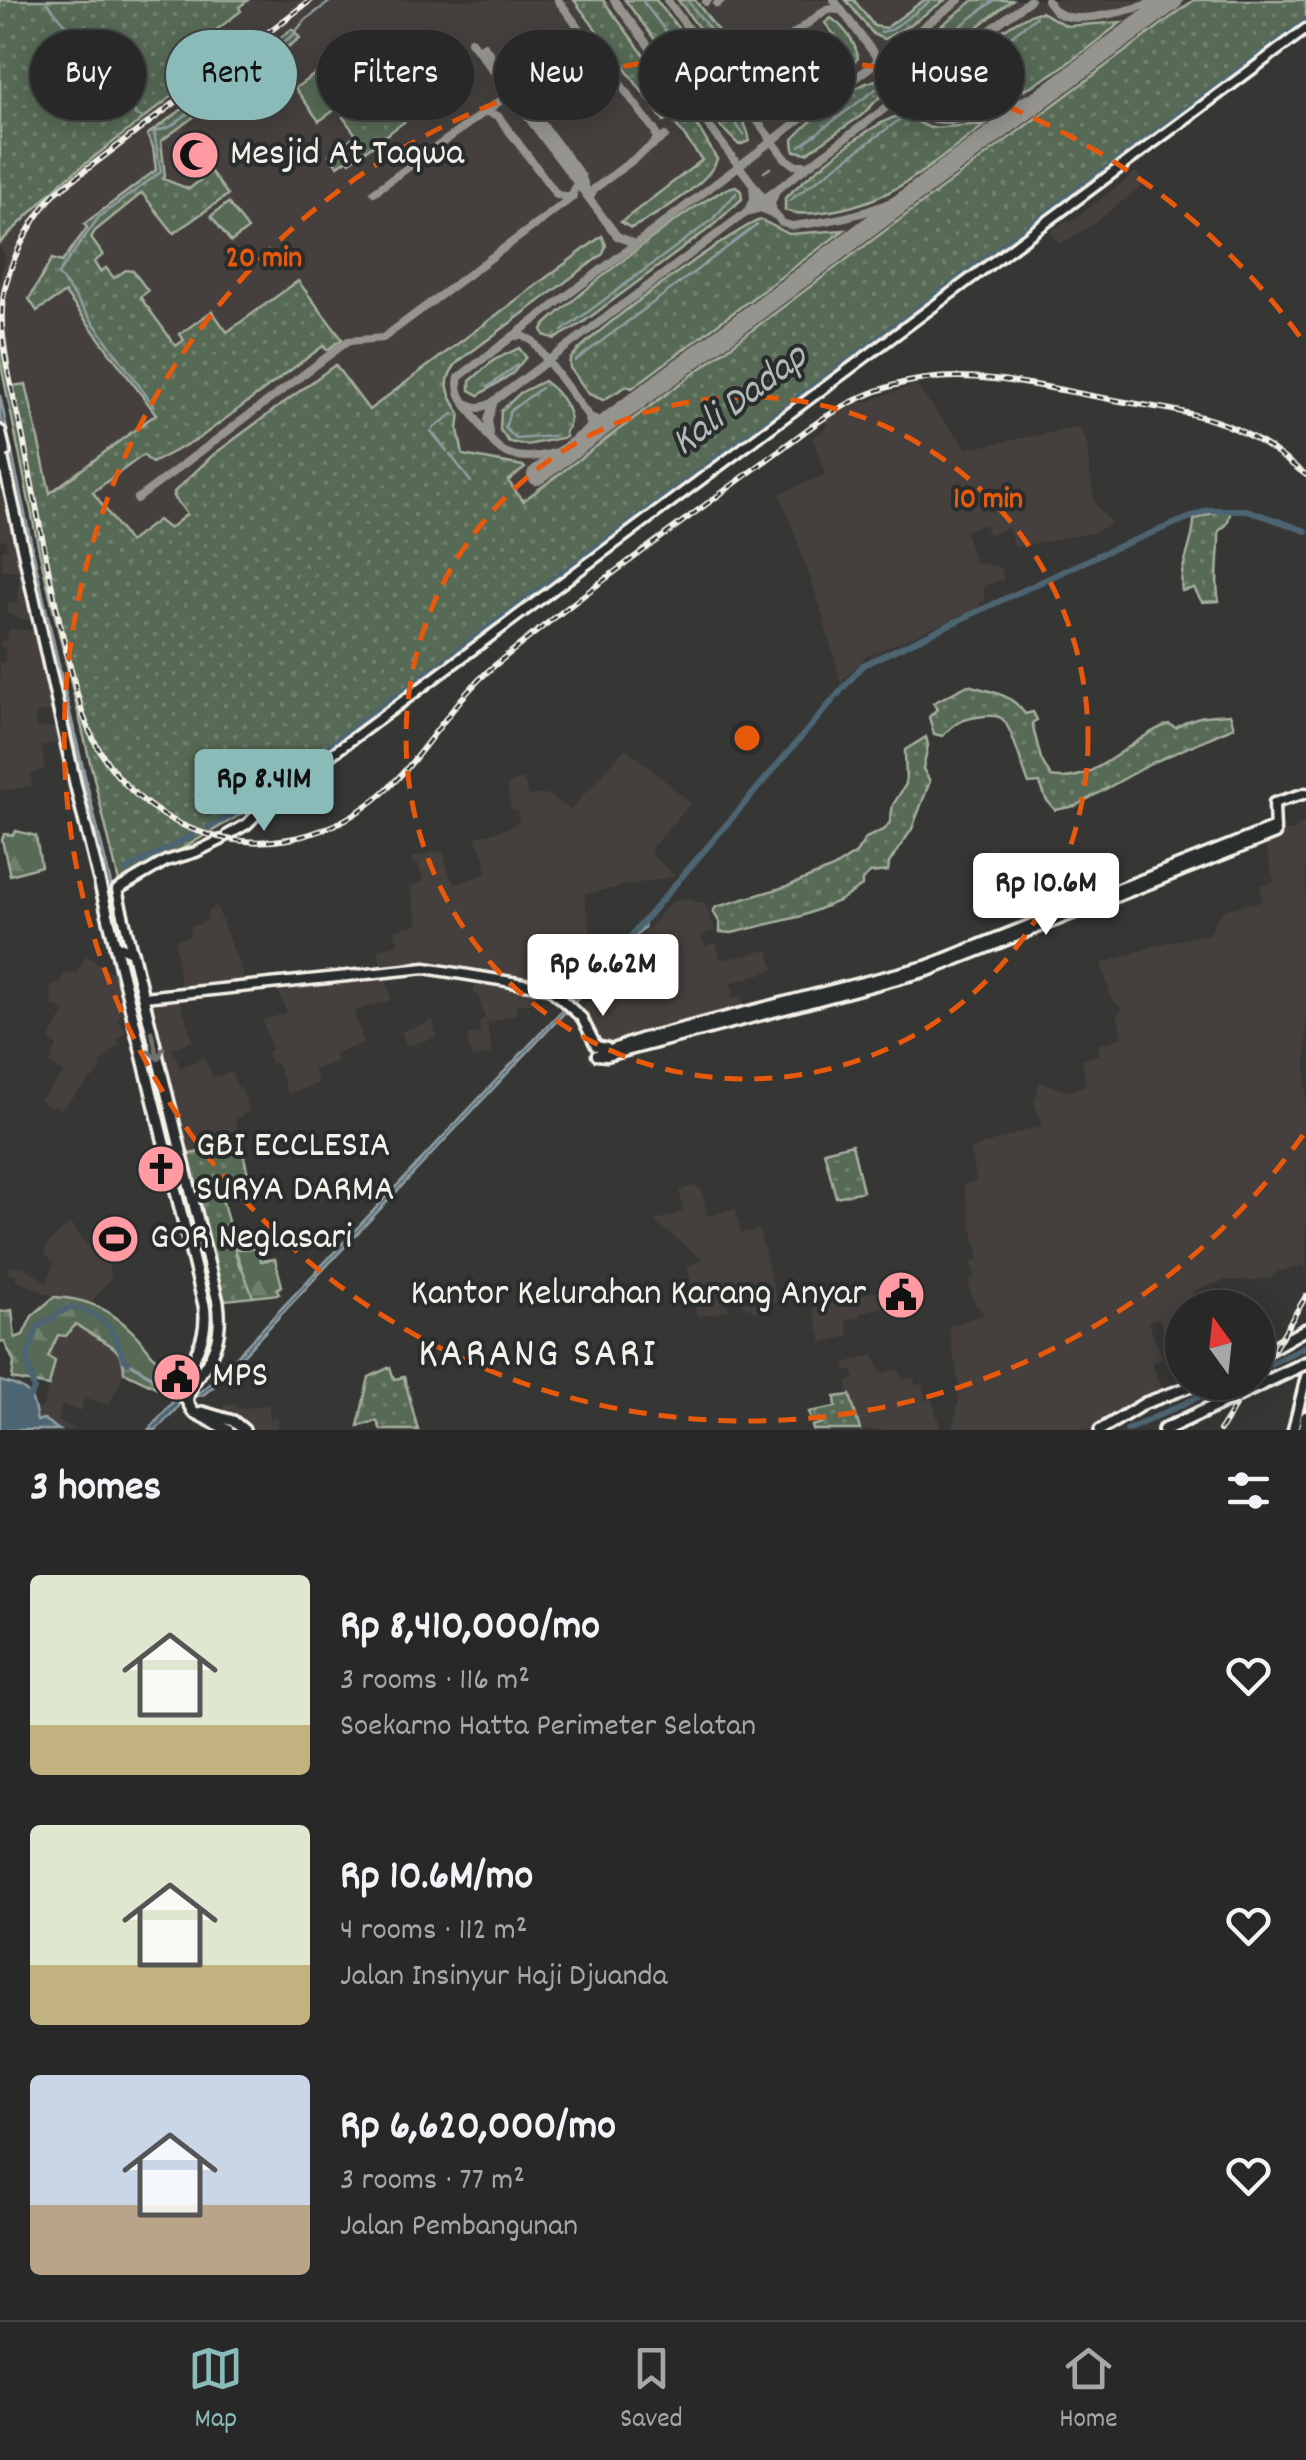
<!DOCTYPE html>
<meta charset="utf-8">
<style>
body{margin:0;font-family:Dekko,sans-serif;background:#343434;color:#f1f3f6;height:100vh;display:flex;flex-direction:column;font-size:38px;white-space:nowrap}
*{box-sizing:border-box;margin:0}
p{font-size:32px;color:#a5a6a8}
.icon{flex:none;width:55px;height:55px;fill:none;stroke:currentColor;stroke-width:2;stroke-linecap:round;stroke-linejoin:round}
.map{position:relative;height:1430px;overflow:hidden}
.side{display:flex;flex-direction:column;background:#282828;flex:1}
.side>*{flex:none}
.guide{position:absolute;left:30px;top:30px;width:1248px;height:90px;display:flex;gap:20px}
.needle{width:65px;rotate:345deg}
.buttons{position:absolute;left:1165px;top:1290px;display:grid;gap:20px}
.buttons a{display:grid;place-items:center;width:110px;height:110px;border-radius:50%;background:#282828;box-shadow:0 5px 25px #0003,0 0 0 2px #444445;font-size:50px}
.price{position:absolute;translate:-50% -85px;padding:0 22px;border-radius:10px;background:#fff;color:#222;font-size:32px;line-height:65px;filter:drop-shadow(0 2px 5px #0008)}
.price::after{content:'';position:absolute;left:50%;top:60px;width:30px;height:22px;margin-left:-15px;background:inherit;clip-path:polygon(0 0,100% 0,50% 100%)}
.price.on{background:#8bbbb9;color:#111}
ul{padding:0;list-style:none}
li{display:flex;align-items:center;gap:30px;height:250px;padding:0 30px}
li span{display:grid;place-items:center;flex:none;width:280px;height:200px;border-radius:10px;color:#555}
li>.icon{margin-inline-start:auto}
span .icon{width:120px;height:120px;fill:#fffc;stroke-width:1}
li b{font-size:42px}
h2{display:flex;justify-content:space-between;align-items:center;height:120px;padding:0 30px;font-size:42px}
.tag{padding:0 35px;border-radius:45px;background:#282828;box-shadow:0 5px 25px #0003,0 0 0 2px #444445;font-size:35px;line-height:90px}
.tag.on{background:#8bbbb9;color:#111}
.tabs{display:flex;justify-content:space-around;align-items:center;height:140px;border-top:2px solid #444445;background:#282828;font-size:28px;color:#a5a6a8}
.tabs a{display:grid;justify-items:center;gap:5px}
.tabs .on{color:#8bbbb9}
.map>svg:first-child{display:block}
.built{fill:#45403d}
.grass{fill:url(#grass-dots);stroke:#a5ae9e;stroke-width:2.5}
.forest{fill:url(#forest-firs);stroke:#a5ae9e;stroke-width:2.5}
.park{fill:#566a55;stroke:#a5ae9e;stroke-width:2.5}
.water{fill:#4d6572;stroke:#909da1;stroke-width:2.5}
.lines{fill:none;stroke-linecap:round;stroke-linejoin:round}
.stream{stroke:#909da1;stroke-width:2.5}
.river{stroke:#4d6572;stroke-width:6}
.taxiway{stroke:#95948e;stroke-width:8}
.runway{stroke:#95948e;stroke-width:20}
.secondary-casing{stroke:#f4f1e8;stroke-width:15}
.primary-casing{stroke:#f4f1e8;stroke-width:16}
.highway-casing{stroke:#f4f1e8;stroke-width:18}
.secondary{stroke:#2a2d2e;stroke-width:8}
.primary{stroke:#2a2d2e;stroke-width:9}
.highway{stroke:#2a2d2e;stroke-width:10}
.rail-casing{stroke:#f4f1e8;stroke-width:6}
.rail{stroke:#2a2d2e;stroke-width:2.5;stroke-dasharray:8;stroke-linecap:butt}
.oneway{stroke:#71726f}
.ring{fill:none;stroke:#e8590c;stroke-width:5;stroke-dasharray:18 12}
.labels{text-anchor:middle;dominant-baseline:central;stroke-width:8;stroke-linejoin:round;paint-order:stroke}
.poi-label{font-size:38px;fill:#f4f1e8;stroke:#2a2d2e;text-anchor:start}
.water-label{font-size:40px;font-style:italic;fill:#b1b9b9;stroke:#2a2d2e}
.quarter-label{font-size:42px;letter-spacing:2.5px;fill:#f4f1e8;stroke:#2a2d2e}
.centre{fill:#e8590c;stroke:#2a2d2e;stroke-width:5}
.ring-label{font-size:30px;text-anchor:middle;font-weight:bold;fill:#e8590c;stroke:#2a2d2e;stroke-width:8;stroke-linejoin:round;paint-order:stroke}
</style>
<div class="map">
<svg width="1306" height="1430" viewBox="0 0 1306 1430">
<defs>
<pattern id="grass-dots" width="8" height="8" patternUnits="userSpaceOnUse" patternTransform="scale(2.5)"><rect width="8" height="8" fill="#566a55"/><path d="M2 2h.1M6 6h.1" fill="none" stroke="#6f806d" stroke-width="1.8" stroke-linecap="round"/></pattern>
<pattern id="forest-firs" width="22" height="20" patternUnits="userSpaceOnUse" patternTransform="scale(2.5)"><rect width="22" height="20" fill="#566a55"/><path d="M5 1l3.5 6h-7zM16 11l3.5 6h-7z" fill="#6f806d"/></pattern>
</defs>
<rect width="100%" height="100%" fill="#363635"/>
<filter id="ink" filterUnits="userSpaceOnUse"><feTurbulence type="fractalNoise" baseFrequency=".01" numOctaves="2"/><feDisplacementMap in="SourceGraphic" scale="20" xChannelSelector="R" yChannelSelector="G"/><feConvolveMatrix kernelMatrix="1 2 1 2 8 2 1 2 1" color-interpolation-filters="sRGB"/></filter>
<g filter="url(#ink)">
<path class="built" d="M0,0H1306V28L256,808L125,882L118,883L42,570L0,363V274L6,260L0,247Z
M1136,172L1145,184L1089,227L1060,244L1051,231L1068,220L1070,222Z
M915,385L967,449L1079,427L1086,441L1094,501L1111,524L1092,533L1015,547L1008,528L989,534L984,524L965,531L975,563L1000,567L1004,580L983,586L985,601L980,603L981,607L866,656L841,683L819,603L780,494L825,474L813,438L828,426L825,420L840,411Z
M0,454L35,620H23L6,612L8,603H18L19,571L2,570V550L8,548L5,539L0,540Z
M9,629L38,631L56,710L37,713L34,721L37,727L62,728L64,741L41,746L45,769L30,774L32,786L0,791V663H5V649L0,646V641H6Z
M626,748L691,803L649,851L675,876L584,894L591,934L589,951L608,947L612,950L563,995L550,984L426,966L382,971L378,950L398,944L395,929L418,924L410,886L424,881L418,864L413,865L411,858L443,850L449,875L455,884L486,874L485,858L475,837L514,826L519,820L517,811L511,808L507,786L510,783L523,779L528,796L547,794L570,810Z
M1306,820V1270L1303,1265L1277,1272L1272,1277L1253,1281L1226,1280L1193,1291L1195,1303L1190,1304V1307L1182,1308V1338L1167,1344L1159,1318L1148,1321L1162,1358L1152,1363L1163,1391L1135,1405L1101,1430H860L846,1382L855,1379L853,1370L846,1372L844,1363L873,1355L882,1373L899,1369L902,1379L914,1377L915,1385L922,1383L926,1400L932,1399L941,1429L954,1427L960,1390L948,1326L985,1314L975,1304L969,1287V1280L975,1278L971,1262L979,1259L963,1184L977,1181L969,1150L1042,1125L1034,1101L1040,1082L1069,1091L1086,1085L1082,1059L1100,1054L1098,1044L1123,1038L1117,1014L1123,1010L1111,998L1101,964L1167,942L1210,934L1215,921L1224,910L1262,901L1260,885L1274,882L1265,843L1280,837L1279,832L1294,830Z
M994,845L999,859L1006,857L1009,865L977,877L972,854Z
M683,898L705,904L715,931L701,936L705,947L716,943L721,960L768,950L774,970L730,983L733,990L730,998L742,996L744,1013L608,1048L599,1047L578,1013L588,1002L650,980L647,971L637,976L634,959L626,955L672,901Z
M216,905L247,986L207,992L210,998L180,1001L193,1041L173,1048L180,1068L204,1057L213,1077L231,1072L237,1087L240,1086L249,1111L235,1120L241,1144L180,1156L147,997L181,993L175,939L190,937V927L207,921V913Z
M86,955L120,978L126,1005L117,1020L127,1031L117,1040L120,1043L100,1063L103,1068L60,1110L56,1105L51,1107L39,1100L65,1073L50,1064L57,1045L49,1040L65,1011L52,1005L51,985L59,983L65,973H77Z
M385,974L391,1000L354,1011L364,1043L335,1053L337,1062L313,1070L319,1083L288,1094L276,1062L271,1063L267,1052L272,1049L262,1020L287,1013L277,986Z
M476,977L535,985L538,1001L515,1005L517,1014L487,1023L492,1053L472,1059L467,1036L481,1032L479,1021L485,1018L478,995L474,994Z
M433,1021L437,1037L407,1046L401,1031Z
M695,1186L701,1190L708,1216L736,1208L741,1233L759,1229L777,1301L765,1309L753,1312L751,1307L744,1308L740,1298L746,1295L734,1284H725L721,1287L729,1310L697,1317L687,1283L691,1282L687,1267L702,1259L654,1221L684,1212L679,1191Z
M70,1223L87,1245L117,1226L136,1246L108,1263L111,1279L91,1302L54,1297L16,1280L15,1275H8V1267L23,1266L47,1282L54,1263L45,1254L46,1246Z
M889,1288L893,1305L860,1313L861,1317L846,1320L849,1336L822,1343L813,1307Z
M75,1323L86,1333L115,1345L124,1362V1372L109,1405L84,1398L81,1411L62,1405L58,1421L78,1430H41L36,1414L43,1405L55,1361L48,1358L58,1335Z
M235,1404L238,1409L268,1404L270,1420L278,1419V1430H228L217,1423L225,1405Z"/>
<path class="grass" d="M0,0H248L239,7L241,11L215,31L230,51L62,182L0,243Z
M574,0H603L700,130L717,159C710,183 654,217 631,228L621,222L702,160L671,118L664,121Z
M625,0H656C673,22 754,121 749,141L739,145L721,127Z
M678,0H695L752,77L756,74L777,95L818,70L816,66L843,46L825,23L831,18C843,26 856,42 858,58C841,78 798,116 773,119L749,96Z
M846,0H854L874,26L886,28L924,0H945L910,25L884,39L874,35Z
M974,0H1012L936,60L911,74L901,71L899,64L902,56Z
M1194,0H1306V24L255,806L127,881L119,882L39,550L0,360V302L12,386L26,384L50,493L156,414L65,293L37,311L29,299L52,259L62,262L87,228L84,224L156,170L153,147L147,135L292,29L300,38L161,141L165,176L163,179L189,189L211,172L228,195L174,233L142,193L95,231L91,238L103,255L94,262L100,272L106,268L114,278L126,270L133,271L148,291L140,297L176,346L184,340L180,334L212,311L227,332L298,281L342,339L327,350L323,346L201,437L152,463L143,455L93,492L129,542L158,520L169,529L187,514L174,497V492L213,455L335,365L369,410L602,236L606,245L603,254L459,361C441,379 447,395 460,413L458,429L463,455L523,466L525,468L508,481L523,501Z
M1041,12L1067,26L1122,22C1072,59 1030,100 965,107C952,108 937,110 926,104L928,91C948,72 1015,14 1041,12Z
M437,47L461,80L350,162L348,159L338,166L329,155L356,135L343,117Z
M876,80L883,86V94L862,115L807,153L794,151L793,139C814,117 845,88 876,80Z
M903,115L930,128L986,124C932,164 892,204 823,212C810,214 796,215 785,210V198C807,177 875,118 903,115Z
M736,186L741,191L742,199L710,228L581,324L555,339L544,335L542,329L546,324C576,297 703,192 736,186Z
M761,220L789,234L844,230L632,388L627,386L603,400L589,394L570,368C570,365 569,363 570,360C578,341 740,224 761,220Z
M519,348L526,357L513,373L479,395L470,390V381L494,360Z
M544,381C559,392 579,414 565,432L566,437L527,445L509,442L500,430L501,411L520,393Z
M1231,511L1227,524L1219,531C1220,555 1214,578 1219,601L1202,602L1194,588L1182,591C1178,567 1194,545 1194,520L1215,512Z
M968,685C989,692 1010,692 1025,714L1033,712L1037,720L1032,723L1041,759L1051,777C1094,786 1129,738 1169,724L1176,728C1195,715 1209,715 1230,714L1234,727L1154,762L1075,806L1055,810L1046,799L1040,783L1029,784C1023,770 1011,724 1001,718C994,714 984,716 977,717C962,719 953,724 943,736L934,734L929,717L937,709L933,703Z
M926,737L928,745L923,769L930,781L912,829L889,863L888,871L870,873L862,880V886L839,901L802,916L732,933L720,932V923L713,911L716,907L788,886L833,868L856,853L866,838L885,829L890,822L893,805L906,784L905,750Z
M241,1144L248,1174H237V1193L222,1198L239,1265L248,1277L253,1297L218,1301L180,1156Z
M852,1144L863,1191L836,1197L824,1151Z
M390,1367L394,1379L404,1377L418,1430H381L377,1421L358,1426L369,1377Z
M850,1395L860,1430H813L812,1426L822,1423L820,1419L811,1421L809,1412L836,1407L835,1397Z"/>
<path class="forest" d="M16,831L36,836L41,866L10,875L2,840L4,834L13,835Z
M258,1248L261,1261L275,1259L282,1286L277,1289L279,1294L253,1297L235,1249Z
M54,1297C117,1299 141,1340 176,1386L170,1394L124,1372C124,1341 95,1341 76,1324L66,1336L58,1335L48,1357L55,1361L49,1386L12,1379L14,1362L4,1341L0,1342V1312L12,1310L15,1338L23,1335L32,1316Z"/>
<path class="park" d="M318,72L342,105L319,121L295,88Z
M228,203L248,229L231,242L211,216Z"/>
<path class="water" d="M0,395C62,699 140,1001 216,1302L217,1335L187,1394L200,1392L215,1379L645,922L644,928L214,1386L203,1395L181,1399L177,1408L156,1430H149L175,1399L174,1394L124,1359L170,1387L177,1385L207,1332L193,1229L173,1158L25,534L0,415Z
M0,1381C29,1388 32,1392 37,1421L43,1419L59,1430H0Z"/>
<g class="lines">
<path class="stream" d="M45,0L107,74L137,115L143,118
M642,0L744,135
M687,0L771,108L779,107L851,54
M881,32L891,30L932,0
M908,65L995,0
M931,96L1036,17
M800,146L876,89
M764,172L770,168
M789,201L899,120
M562,331L712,220L736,193
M575,361L757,225
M488,387L517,365
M541,388L510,411L505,428L516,439L553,436
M154,406L58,274L99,217L161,172L154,132L170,127L293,35L304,21L332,0
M433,428L453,414
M431,431L447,451
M450,454L471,482"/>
<path class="river" d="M208,827L229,817L276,785L1306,20
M126,870L193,835
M619,950L863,665L1103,553L1208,510H1247L1306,531
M1258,1370L1306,1346
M26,1402L34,1390L27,1358L38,1326C45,1323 67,1307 72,1307C77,1306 81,1309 86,1311C111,1321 114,1335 124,1359L128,1362
M1127,1430L1231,1382"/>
<path class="taxiway" d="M558,0L655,131L657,138L653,145
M614,0L782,223L792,226C842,220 883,211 926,184
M667,0L785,158L794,165H806
M834,0L916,110C944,140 1042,95 1071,76
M1047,0C1052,7 1056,14 1065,16C1086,23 1139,8 1160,0
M706,2L708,0
M717,4L721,0
M471,41L617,236L631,242
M484,46L582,177L587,192
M758,61L827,9L840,10
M484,111L498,116L557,195L573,197
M753,188L754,199L747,212L761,208L774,215L771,203L776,191
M374,192L511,93
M590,198L594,189L665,136
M513,336H523L533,341L587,414L591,426L588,437
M465,403L479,408L490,404L1030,0
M590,417L599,421L610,420
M490,433L488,420L493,404
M582,441C562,453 525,464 503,451C490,443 481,425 472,413C463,401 455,392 459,377L959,0
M137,499L348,341L383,338L570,199L577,184"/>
<path class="runway" d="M537,475L1173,0"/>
<g class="secondary-casing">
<path id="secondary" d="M228,835L247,824L273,798L1306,29
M1045,918L1275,827
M132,952L117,890L166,861L196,852L221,840
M144,997L425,968L549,988L582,1018L596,1046L606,1048
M597,1055L607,1056L928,971L1275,834L1274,803L1306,793
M597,1055L640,1039L926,966L1032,924
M1293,1430L1306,1377"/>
</g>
<g class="primary-casing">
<path id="primary" d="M0,431L5,452
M0,446L76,787L204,1305C209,1335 196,1360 176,1382L193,1412L228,1430
M121,947L132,952L218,1302C221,1324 219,1342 208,1361C201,1374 189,1384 188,1398
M1258,1356L1306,1329
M202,1412L233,1421L244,1430
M1100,1430L1145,1403L1203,1382"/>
</g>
<g class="highway-casing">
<path id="highway" d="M1164,1430L1306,1363
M1304,1430L1306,1417"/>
</g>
<use href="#secondary" class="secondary"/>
<use href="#primary" class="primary"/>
<use href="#highway" class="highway"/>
<g class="rail-casing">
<path id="rail" d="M311,0L54,194C28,225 4,269 2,310C0,352 15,398 23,438C41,531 57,624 83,715C126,836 270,882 373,801C421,764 447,705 494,666C595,583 703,508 808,429C841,405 878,386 919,380C983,370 1046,388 1109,399C1151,407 1196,411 1236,429C1262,441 1284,458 1306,475
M1258,1376L1306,1296
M1220,1430L1250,1382"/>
</g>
<use href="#rail" class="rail"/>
</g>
<defs><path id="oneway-shaft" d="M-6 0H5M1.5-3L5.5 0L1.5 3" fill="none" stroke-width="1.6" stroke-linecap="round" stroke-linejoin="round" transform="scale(2.5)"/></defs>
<use class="oneway" href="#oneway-shaft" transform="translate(155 1046) rotate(76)"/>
</g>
<g class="ring">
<circle cx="747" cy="738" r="341"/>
<path d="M1303 1135A683 683 0 1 1 1303 341"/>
</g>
<defs>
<g id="mosque-disc" transform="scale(2.5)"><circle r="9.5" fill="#ff9aa2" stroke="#2a2d2e"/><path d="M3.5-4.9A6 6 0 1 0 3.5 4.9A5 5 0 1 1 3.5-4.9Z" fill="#111"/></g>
<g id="church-disc" transform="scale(2.5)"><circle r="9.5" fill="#ff9aa2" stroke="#2a2d2e"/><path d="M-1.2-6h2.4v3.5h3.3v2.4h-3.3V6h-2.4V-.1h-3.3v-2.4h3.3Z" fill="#111"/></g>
<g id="stadium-disc" transform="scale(2.5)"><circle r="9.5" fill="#ff9aa2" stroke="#2a2d2e"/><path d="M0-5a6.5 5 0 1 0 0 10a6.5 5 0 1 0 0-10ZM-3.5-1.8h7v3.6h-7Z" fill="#111"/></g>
<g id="civic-disc" transform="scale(2.5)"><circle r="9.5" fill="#ff9aa2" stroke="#2a2d2e"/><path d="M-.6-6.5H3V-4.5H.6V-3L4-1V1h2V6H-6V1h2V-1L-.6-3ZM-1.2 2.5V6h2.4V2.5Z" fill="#111"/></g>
</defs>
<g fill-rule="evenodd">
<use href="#mosque-disc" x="195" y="155"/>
<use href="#church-disc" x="161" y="1169"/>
<use href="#stadium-disc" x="115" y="1239"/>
<use href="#civic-disc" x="901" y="1295"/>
<use href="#civic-disc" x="177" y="1377"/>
</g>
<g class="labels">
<g class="poi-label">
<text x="230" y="155">Mesjid At Taqwa</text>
<text x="196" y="1147">GBI ECCLESIA<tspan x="196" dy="44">SURYA DARMA</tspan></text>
<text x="150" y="1239">GOR Neglasari</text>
<text x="866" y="1295" text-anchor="end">Kantor Kelurahan Karang Anyar</text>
<text x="212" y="1377">MPS</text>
</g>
<g class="water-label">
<text transform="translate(741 402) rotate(-37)">Kali Dadap</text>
</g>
<g class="quarter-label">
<text x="538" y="1357">KARANG SARI</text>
</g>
</g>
<circle cx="747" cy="738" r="15" class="centre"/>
<g class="ring-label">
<text x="264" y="266">20 min</text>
<text x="988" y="507">10 min</text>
</g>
</svg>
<div class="buttons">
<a><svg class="needle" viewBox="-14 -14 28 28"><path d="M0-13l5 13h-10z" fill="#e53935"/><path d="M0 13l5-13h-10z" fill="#a5a6a8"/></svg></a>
</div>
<b class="price on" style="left:264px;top:834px">Rp 8.41M</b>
<b class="price" style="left:1046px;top:938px">Rp 10.6M</b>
<b class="price" style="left:603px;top:1019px">Rp 6.62M</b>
<div class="guide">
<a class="tag">Buy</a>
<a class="tag on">Rent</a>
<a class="tag">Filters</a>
<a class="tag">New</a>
<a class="tag">Apartment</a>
<a class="tag">House</a>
</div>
</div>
<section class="side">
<h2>3 homes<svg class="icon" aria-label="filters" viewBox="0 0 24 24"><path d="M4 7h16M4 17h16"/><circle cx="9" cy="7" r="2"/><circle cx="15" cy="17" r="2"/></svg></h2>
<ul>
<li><span style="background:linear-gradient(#dfe7d0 75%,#c2b280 0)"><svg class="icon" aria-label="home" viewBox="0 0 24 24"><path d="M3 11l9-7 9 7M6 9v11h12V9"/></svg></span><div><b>Rp 8,410,000/mo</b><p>3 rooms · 116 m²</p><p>Soekarno Hatta Perimeter Selatan</p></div><svg class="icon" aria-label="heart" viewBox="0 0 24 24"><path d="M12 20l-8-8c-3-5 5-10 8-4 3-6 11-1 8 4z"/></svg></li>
<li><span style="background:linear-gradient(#dfe7d0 70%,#c2b280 0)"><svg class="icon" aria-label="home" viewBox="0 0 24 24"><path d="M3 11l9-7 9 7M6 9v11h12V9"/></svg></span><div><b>Rp 10.6M/mo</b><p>4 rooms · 112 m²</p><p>Jalan Insinyur Haji Djuanda</p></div><svg class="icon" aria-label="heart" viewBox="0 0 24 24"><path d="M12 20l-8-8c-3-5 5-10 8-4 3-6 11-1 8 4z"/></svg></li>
<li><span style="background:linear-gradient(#c9d6e8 65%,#b9a48a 0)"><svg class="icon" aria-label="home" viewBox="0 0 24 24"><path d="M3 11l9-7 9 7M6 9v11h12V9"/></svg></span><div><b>Rp 6,620,000/mo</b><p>3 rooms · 77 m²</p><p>Jalan Pembangunan</p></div><svg class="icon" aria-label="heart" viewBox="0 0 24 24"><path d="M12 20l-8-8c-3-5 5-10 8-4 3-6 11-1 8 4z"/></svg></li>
</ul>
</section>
<nav class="tabs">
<a class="on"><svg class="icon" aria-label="map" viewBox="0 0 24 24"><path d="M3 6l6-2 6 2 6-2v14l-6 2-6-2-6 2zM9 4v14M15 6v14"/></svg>Map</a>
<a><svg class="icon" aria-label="saved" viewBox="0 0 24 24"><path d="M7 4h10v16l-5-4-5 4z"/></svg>Saved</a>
<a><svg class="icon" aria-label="home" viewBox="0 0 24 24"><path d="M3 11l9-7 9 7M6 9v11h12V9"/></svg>Home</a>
</nav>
